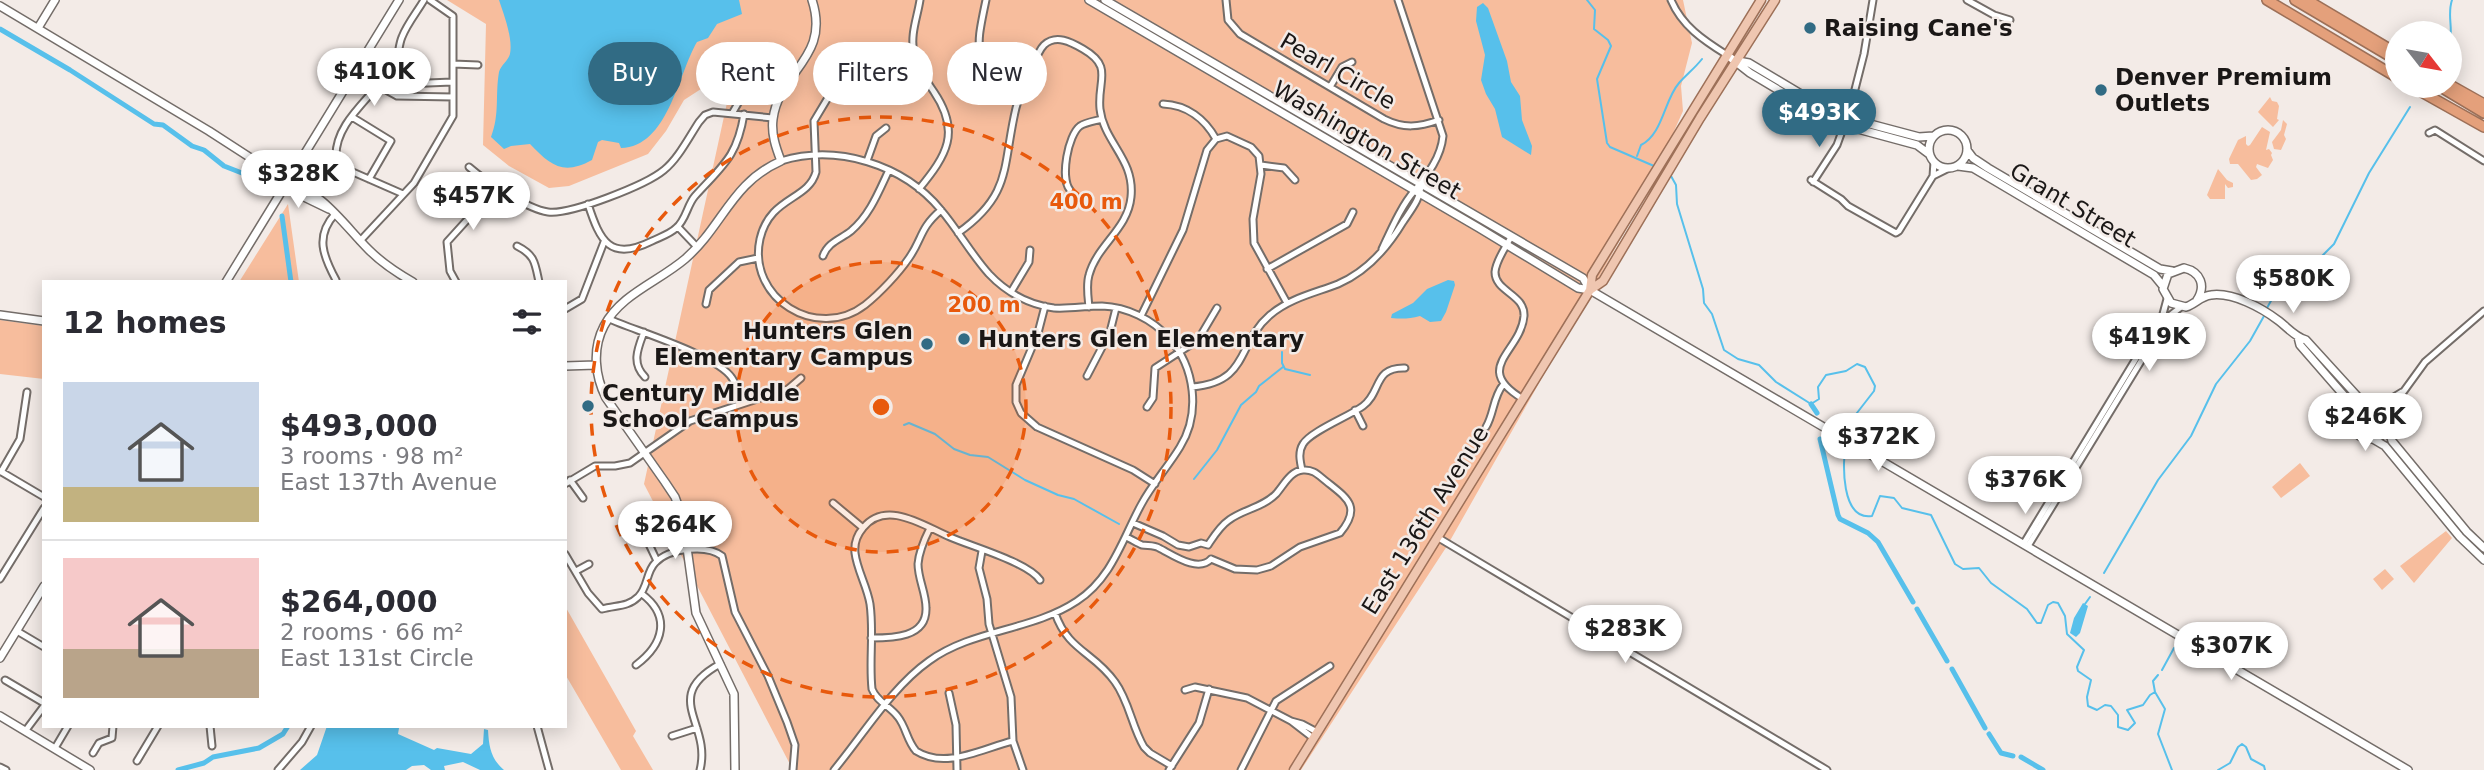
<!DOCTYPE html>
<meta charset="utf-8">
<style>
body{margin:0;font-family:"DejaVu Sans",sans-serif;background:#f2f2f3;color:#2b2b33;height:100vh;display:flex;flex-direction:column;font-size:26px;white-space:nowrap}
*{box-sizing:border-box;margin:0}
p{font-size:23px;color:#7c7c81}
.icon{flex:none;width:38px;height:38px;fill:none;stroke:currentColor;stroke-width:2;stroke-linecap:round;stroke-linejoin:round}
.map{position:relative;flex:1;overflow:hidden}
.sheet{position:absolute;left:42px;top:280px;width:525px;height:448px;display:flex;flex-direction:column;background:#fff;border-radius:0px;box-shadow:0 4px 18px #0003}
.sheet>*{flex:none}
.banner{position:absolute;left:588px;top:42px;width:665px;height:63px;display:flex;gap:14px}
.needle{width:46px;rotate:121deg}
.tools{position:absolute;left:2385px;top:21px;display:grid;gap:14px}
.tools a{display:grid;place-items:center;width:77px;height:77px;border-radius:50%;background:#fff;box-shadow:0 4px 18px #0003;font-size:35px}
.price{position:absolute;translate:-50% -60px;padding:0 16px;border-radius:24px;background:#fff;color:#222;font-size:23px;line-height:46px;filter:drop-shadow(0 2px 4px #0008)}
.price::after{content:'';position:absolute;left:50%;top:42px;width:21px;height:16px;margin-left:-10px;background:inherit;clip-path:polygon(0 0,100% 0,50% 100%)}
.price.active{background:#316b84;color:#fff}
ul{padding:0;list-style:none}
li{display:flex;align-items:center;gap:21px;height:175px;padding:0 21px}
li+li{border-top:2px solid #e1e1e2}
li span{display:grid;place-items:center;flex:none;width:196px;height:140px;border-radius:0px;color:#555}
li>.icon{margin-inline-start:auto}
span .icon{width:84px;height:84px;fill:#fffc;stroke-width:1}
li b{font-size:30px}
h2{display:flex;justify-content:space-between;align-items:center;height:84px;padding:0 21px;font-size:30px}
.chip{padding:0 24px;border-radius:32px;background:#fff;box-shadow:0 4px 18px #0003;font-size:24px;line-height:63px}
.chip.active{background:#316b84;color:#fff}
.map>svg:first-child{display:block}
.green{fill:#f7bd9d}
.water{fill:#57c0eb}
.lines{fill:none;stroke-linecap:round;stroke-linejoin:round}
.stream{stroke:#57c0eb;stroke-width:2}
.canal{stroke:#57c0eb;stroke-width:5}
.street-casing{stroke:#746d69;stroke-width:9}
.secondary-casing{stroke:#746d69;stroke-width:10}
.primary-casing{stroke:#9d7058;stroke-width:11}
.highway-casing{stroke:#9d7058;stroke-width:12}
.street{stroke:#fff;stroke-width:5}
.secondary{stroke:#fff;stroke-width:7}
.primary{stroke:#efc6b0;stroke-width:8}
.highway{stroke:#e4a07b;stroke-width:9}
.ring{fill:none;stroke:#e8590c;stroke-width:3.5;stroke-dasharray:12 9}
.poi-dot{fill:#316b84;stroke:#f3ebe7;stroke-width:2.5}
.labels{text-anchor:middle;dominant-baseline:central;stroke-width:5;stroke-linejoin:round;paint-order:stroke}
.poi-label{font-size:23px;font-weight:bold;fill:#1a1716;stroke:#f3ebe7;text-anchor:start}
.street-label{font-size:23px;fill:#1a1716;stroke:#f3ebe7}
.centre{fill:#e8590c;stroke:#f3ebe7;stroke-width:3.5}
.ring-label{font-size:21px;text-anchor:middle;font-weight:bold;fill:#e8590c;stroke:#f3ebe7;stroke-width:5;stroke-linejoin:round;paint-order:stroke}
</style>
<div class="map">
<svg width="2484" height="770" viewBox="0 0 2484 770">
<rect width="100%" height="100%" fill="#f3ebe7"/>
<path class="green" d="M447,0H1683L1692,43L1681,86L1683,111L1646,194L1447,546L1301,770H793L644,484L735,66L723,81L701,89L684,100L666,131L648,154L569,186L549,188L509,166L483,145L486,24Z
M2270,97L2272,101L2277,102L2279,106L2277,119L2279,120L2273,127L2258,112Z
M2283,120L2287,124L2284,135L2286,139L2281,150L2274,149L2272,142L2281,130Z
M2262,127L2270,132L2266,150L2269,149L2272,153L2271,155L2273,160L2268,168L2257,164L2256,167L2262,175L2257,179L2251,180L2238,164H2230L2229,159L2238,140L2246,136V144L2248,146L2250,145Z
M2218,169L2227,180L2233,183V187L2228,188L2225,184V199H2210L2207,195Z
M288,204L299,282H239Z
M0,320L44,326V379L0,374Z
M2300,463L2310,476L2281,498L2272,487Z
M2446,531L2452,538L2414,583L2400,566Z
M2385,569L2394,579L2382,590L2373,579Z
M565,606L636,731L633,736L653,770H621L565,674Z"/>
<path class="water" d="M499,0H739L742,14L717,24L708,38L697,42C678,74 668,147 621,148L619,143L602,140L598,142L592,160C563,176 550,165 530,144L511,146L504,149L491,137C500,114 495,95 499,72C501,65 508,61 510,54C513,38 504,15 499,0Z
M1483,3L1488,8L1507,61L1511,82L1520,96L1522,120L1532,146L1531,155L1502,137L1495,109L1486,94L1481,80L1485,55L1476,21L1477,7Z
M1448,280L1454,281L1455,285L1446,312L1441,321L1430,322L1420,316C1409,319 1402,319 1391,318L1392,314L1413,303L1427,289Z
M2083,603L2088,606L2080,633L2076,637L2070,633L2074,618Z
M327,726H406L399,728L398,734L434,750L437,748L471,754L483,744L484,729L488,730C489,747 491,759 504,770H480L463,762L444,766L445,770H431L424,765L412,766L406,770H300L317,755Z"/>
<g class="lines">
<path class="stream" d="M1587,0L1595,10L1594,29L1608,40L1611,46L1597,79L1607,143L1610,147L1654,166
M2450,41C2453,26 2447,15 2452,0
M1637,156L1641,145C1663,134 1664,100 1679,83C1686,75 1695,68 1702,59
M1671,176L1676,185L1677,204L1703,289L1704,303L1712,314L1724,350L1738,359L1759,365L1776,382L1811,404L1819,399L1818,387L1826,375L1846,371L1857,364L1865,367L1875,386L1874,391L1853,418L1848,437
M2267,308L2277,290L2313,265L2334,244L2369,173L2410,107
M1282,352V363L1285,369L1310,375
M904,425L909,423L935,434L954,449L970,455L988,457L1025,480L1058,495L1074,499L1119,524
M1846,442C1842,463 1841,521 1872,516L1880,496L1894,498L1902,508L1931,515L1955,564L1963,569L1979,568L1991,583L2027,609L2037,623H2041L2048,605L2053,602L2058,603L2065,616L2067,634L2084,650L2077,667L2078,671L2091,680L2087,697L2088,706L2097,710L2105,705L2111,706L2118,715V727L2128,730L2135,723L2127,710L2143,705L2150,695L2155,692L2165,709L2158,734L2172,770
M1194,479L1217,450L1241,405L1256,392L1259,386L1283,367
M2104,573L2158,480L2191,436L2216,384L2250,341L2264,316
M2085,604L2090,597
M2162,670L2174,648
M2155,692L2153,681L2158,675
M2218,770L2230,763L2238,747L2242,744L2246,747L2251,759L2264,766L2265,770"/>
<path class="canal" d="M0,29L70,70L154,124L163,125L192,146L204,150L224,166L247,175L253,182L261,179L272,184
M282,216L291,282
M1811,404L1817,413
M1820,439L1838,515L1840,519L1868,533L1878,542L1913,602
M1917,609L1947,661
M1952,669L1985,728
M1989,734L2001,753L2013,756
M2021,757L2043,770
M178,770L204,763L213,757L259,748L283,734L288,726"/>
<g class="street-casing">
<path id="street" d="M986,0C975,52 971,65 1024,88
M1226,0L1228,20L1240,34L1384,119C1404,129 1419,127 1439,120
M1671,0C1682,26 1703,40 1727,55
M1967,0L1994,15L2010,20
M366,54L411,83
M361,61L396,82L404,84L452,82
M453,64L478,65
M856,65L844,71L814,121L816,172C808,201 770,196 760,239C747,298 817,342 865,305C880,293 898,274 909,258C923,238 919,229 941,210
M379,86L397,96L453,97
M1330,87L1342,67L1352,62
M1163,104C1187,105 1205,119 1216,139
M733,112L752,79
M352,117L391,141L369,179
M2429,133L2435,130L2484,161
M781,161C837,144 903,164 941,210C958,230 971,254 989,274C1006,292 1029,305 1054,308C1070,309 1086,306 1102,306C1127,307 1152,319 1169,338C1195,367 1201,413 1180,447C1168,467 1152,484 1141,505C1122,540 1112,578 1077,601C1032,631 973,629 929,661C892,687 863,735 834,770
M867,161L876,136L886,128
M1261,165L1284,168L1295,180
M469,167C485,181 527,209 548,212C570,215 646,185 664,170C678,159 689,137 699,122L705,115L713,112L773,118
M1933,176L1949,168
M1811,180L1841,199L1848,206L1896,233L1899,231L1933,176L1934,162
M1813,182L1837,145L1850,109L1864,54L1873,0
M919,189C947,155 961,132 934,92C926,80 917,68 914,54C910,34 917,19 920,0
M1070,190C1060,178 1068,135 1080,126C1086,122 1095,121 1102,119
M403,194L346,169L336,158C334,118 382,92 397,58C399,52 399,44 402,37C407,24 417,12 424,0
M588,204C600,241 610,262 652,241C660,237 670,234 676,228C686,220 687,205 695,196C723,165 737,157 744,114
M335,214C315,236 323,256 336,280
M678,227L697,247
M958,233C1013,194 1002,166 1016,108C1019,96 1025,85 1030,74C1034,65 1037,52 1044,45C1056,34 1071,42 1083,49C1114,67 1097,80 1100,109C1104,143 1135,159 1131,197C1128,229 1097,245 1089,275C1086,285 1088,297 1089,307
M1511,237C1506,247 1496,260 1495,272C1495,292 1525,294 1524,316C1521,352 1471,368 1523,399
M360,241L414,183L453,116V16L430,0
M517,246C535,255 535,263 539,282
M1382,249C1391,230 1401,206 1415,190C1428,174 1441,157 1443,136L1398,0
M823,256C828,242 841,239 851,231C870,215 879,191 889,170
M1267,269L1347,224L1353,212
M456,282L450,271L447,242L496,188
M1011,292L1029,262L1030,250
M706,304L709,290L739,262L758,258
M1045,306L1038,333L1016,385V402L1021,413L1037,427L1133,470L1155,484
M565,309L582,299L604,242
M1141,316L1183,230L1207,150L1216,139L1227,136L1251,147L1259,156L1261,174L1253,219L1254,243L1287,303
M609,319C636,331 717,355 732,378C737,385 739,395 742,404
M644,332C638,348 631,363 645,377
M1087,376L1110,332L1116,308
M1192,387C1250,382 1236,344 1270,315C1290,298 1315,293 1338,284C1366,272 1388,247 1403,222C1411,210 1421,198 1421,184
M2379,403L2389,400L2402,392
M1147,407L1153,398L1155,368L1198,340L1217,308
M1355,410L1363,426
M2388,413L2425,362L2484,311
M1486,427C1494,414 1493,397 1503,385
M1302,470C1300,461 1298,452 1303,444C1311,431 1350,416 1363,406C1382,392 1373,367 1405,368
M0,471L44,497
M1,472L20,439L27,392
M570,480L583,498
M565,484L595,466H615L630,463L690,421L788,389L801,378
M833,503L863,528
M1133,523L1163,536L1178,545L1189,547L1201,543L1208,545
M644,525L647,540L657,561
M1126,537C1131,539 1137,543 1142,545C1148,546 1154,545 1159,548C1173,555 1198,573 1211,559
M1437,537L1827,770
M2024,543L2163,314L2167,299
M1208,545C1214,536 1220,526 1229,520C1244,509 1262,508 1276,494C1284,485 1290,471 1303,470C1314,469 1319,476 1327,482C1347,498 1362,507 1340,533L1300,547L1271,566L1257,570L1235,569L1211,559
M2028,546L2168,317L2181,307
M982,551L979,568L987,599L989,624L1011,697L1013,741L1023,770
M565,554L588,593L602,609C616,605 628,607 638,597C648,588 646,572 655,563C669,548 707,544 722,556L735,612L768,676L787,722L795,745L793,770
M576,571L589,564
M0,579L44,508
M1055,613C1068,651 1094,652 1115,682C1129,701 1132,727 1144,747L1150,753L1172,766
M17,631L44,647
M871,638C892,638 927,638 926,608C926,593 918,579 918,564C919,551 924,540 930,528
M636,665C664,644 671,616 642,594
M5,680L44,703
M1185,690L1195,687L1247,698L1291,721L1313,738
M949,693L956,725L957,770
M1291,721L1302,724L1317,732
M210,726L212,746
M537,726L549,770
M26,730L44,706
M672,736L697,728
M1013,741C983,748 946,770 916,751C907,741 906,727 898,717C890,706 877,702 872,689C869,661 874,632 870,604C867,586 857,570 855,553C854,544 857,535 863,528C886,499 924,526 950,537C973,547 1027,562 1040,580
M55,748L68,726
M93,753L99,743L112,738L113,726
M137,761L158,726
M0,767L6,770
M278,770L302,742L311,726
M700,770C712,723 660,697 720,664
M1169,770L1199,723L1209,689
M1241,770L1276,701L1330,666"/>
</g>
<g class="secondary-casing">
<path id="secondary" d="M1089,0L1479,228L1578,288L1590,290L2408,770
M1105,0L1583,278L1590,290
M0,6L209,131L277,175L298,194L329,209
M38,28L55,0
M1727,55L1750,73L1832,122L1917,145L1929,154
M1738,61L1749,63L1831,112L1855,120L1919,137L1933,136
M1929 149a19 19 0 1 1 38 0a19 19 0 1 1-38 0Z
M1967,150L1973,158L1988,168L2160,269L2172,271
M1958,166L1973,168L2154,275L2163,286
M286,182C322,191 344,225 369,250C382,263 397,273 413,282
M226,282L399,0
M2197,300C2206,286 2201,272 2184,268L2168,274L2163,289L2171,303L2186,307C2195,304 2201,296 2211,295C2233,292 2262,308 2279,321C2288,328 2295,337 2306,340L2358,397L2367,401
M0,315L44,321
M2298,337L2300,345L2347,399L2353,412
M565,366L596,365
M2351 420a19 19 0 1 1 38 0a19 19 0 1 1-38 0Z
M2388,428L2392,441L2467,532L2484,548
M2373,439L2385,446L2460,537L2484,560
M0,658L44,586
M0,716L90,770
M735,770L734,694L696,613L683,519L675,497L665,482L606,398C595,376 592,349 604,326C621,294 658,282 685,259C723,226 731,183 781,161C776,148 771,134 773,119C779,71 831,58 812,0"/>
</g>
<g class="primary-casing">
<path id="primary" d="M1590,290L1592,275L1761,0
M1294,770L1590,290L1603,281L1700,118L1775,0"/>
</g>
<g class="highway-casing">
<path id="highway" d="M2267,0L2398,78
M2295,0L2398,61
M2307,0L2398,54
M2450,85L2484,104
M2411,86L2484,127
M2439,86L2484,113"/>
</g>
<use href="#street" class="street"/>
<use href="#secondary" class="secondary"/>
<use href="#primary" class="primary"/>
<use href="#highway" class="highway"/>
</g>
<circle cx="881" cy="407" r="145" fill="#e8590c" fill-opacity=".12"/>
<g class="ring">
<circle cx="881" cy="407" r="145"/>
<circle cx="881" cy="407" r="290"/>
</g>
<g class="poi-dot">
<circle cx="1810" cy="28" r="7"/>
<circle cx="2101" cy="90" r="7"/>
<circle cx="964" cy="339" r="7"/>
<circle cx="927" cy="344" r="7"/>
<circle cx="588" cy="406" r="7"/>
</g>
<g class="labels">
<g class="poi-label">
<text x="1824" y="28">Raising Cane's</text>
<text x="2115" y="77">Denver Premium<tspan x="2115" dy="26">Outlets</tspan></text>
<text x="913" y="331" text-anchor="end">Hunters Glen<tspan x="913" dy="26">Elementary Campus</tspan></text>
<text x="978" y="339">Hunters Glen Elementary</text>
<text x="602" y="393">Century Middle<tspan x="602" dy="26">School Campus</tspan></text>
</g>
<g class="street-label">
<text transform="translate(1338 71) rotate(30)">Pearl Circle</text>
<text transform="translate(1367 140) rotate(30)">Washington Street</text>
<text transform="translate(2073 205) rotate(31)">Grant Street</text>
<text transform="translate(1425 520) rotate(-58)">East 136th Avenue</text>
</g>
</g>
<circle cx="881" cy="407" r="10" class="centre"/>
<g class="ring-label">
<text x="1086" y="209">400 m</text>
<text x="984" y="312">200 m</text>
</g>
</svg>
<div class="tools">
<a><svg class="needle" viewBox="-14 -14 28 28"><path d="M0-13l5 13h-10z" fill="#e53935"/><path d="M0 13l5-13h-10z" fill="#7c7c81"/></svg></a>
</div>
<b class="price" style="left:374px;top:108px">$410K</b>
<b class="price active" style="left:1819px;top:149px">$493K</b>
<b class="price" style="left:298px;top:210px">$328K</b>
<b class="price" style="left:473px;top:232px">$457K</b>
<b class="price" style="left:2293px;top:315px">$580K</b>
<b class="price" style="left:2149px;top:373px">$419K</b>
<b class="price" style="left:2365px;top:453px">$246K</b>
<b class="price" style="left:1878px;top:473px">$372K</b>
<b class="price" style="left:2025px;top:516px">$376K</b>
<b class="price" style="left:675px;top:561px">$264K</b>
<b class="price" style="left:1625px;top:665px">$283K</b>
<b class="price" style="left:2231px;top:682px">$307K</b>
<div class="banner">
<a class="chip active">Buy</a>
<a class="chip">Rent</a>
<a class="chip">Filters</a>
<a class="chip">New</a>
</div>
<section class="sheet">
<h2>12 homes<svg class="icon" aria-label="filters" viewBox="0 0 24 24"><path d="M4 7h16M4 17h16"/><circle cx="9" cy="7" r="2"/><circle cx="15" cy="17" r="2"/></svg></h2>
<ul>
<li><span style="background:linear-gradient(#c9d6e8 75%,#c2b280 0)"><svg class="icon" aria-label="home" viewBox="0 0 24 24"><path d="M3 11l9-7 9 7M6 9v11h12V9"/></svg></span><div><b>$493,000</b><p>3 rooms · 98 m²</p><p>East 137th Avenue</p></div></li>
<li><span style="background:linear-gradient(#f6c9c9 65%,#b9a48a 0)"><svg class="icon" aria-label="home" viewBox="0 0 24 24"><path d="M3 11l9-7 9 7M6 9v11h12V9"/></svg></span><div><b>$264,000</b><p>2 rooms · 66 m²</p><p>East 131st Circle</p></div></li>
</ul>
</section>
</div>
